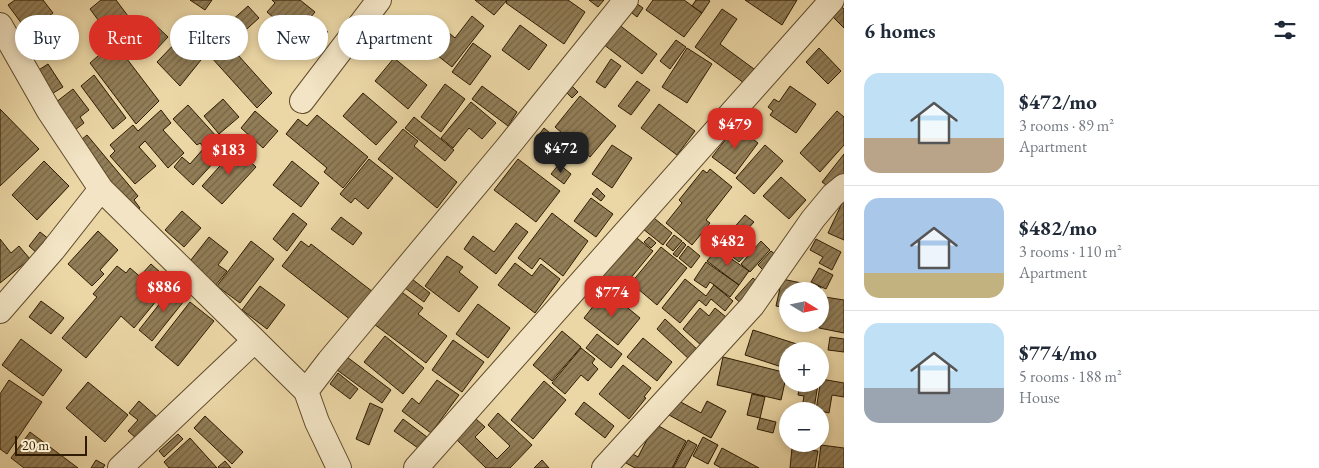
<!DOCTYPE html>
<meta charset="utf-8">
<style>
body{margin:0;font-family:"EB Garamond",serif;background:#f6f6f7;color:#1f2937;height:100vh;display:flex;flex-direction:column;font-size:19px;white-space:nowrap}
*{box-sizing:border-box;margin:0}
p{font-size:16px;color:#747a83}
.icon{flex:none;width:28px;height:28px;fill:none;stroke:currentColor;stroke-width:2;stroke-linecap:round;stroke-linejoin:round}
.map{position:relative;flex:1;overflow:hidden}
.details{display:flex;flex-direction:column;background:#fff;width:475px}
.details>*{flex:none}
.top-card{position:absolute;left:15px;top:15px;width:475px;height:45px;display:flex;gap:10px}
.needle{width:32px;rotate:100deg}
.controls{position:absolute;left:779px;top:282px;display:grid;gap:10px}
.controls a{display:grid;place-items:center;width:50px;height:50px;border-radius:50%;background:#fff;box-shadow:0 2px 8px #0003;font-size:25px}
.scale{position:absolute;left:15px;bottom:12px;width:72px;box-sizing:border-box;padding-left:5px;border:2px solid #2f1c02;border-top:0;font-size:14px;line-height:18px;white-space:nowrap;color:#2f1c02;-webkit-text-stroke:4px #f2e4c4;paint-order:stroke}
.price{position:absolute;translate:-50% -42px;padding:0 11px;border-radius:10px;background:#d93025;color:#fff;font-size:16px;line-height:32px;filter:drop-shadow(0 1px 2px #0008)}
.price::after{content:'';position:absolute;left:50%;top:30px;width:15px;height:11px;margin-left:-8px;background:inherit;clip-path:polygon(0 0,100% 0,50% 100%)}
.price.selected{background:#222;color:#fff}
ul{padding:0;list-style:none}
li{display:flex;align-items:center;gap:15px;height:125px;padding:0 20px}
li+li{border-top:1px solid #e0e1e3}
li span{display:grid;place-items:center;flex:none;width:140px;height:100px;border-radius:15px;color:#555}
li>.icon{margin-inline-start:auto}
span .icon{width:60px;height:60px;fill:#fffc;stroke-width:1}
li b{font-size:21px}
h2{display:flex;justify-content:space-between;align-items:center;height:60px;padding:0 20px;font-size:21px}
.chip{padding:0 18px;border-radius:22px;background:#fff;box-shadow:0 2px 8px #0003;font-size:18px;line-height:45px}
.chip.selected{background:#d93025;color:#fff}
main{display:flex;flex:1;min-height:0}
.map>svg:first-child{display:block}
.building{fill:url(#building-hatch);stroke:#2f1c02}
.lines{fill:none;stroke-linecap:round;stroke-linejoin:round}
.street-casing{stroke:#5e4a2b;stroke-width:26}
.street{stroke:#f2e4c4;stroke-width:24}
</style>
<main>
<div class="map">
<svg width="844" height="468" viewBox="0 0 844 468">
<defs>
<pattern id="building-hatch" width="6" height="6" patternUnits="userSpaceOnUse" patternTransform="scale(1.25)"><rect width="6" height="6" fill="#917d57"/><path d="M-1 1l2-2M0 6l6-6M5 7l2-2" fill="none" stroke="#776646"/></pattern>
</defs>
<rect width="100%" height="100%" fill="#ebd6a5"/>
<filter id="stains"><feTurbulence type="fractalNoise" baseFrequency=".004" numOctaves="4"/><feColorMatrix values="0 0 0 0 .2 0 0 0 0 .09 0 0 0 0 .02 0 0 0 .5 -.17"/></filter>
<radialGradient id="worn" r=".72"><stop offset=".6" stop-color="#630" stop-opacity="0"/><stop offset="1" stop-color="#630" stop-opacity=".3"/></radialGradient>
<path class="building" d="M15,0H43L53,13L46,18L57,33L39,47L8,5Z
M101,0H116L131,20L110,36L90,9Z
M190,0H212L205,10Z
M272,0H300L315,12L295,36L267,12L275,3Z
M475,0H507L494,15Z
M507,0H568L585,12L564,44L506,3Z
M589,0H604L598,7Z
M653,0H684L702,13L684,37L646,10Z
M696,0H708L710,1L702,13L692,6Z
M745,0H797L782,25Z
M633,1L643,8L637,17L627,9Z
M836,2L844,9V28L827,11Z
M248,6L259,18L229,45L272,93L257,108L202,47Z
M722,9L737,19L720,44L754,69L744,83L695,47Z
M472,16L484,26L452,67L428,48L443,28L455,38Z
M147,17L168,37L152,54L131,33Z
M318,22L328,32L312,49L302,40Z
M618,24L657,54L642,74L603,44Z
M520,25L547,45L529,70L502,50Z
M183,35L205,55L180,86L157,62Z
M676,40L686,47L670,69L660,61Z
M114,42L159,101L136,124L90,63Z
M473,43L491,56L470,85L452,72Z
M687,48L712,64L687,103L662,87Z
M819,48L841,71L828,84L806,62Z
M394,58L427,85L408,109L375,81Z
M611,59L621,66L605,88L596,82Z
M48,64L63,87L50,95L34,73Z
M94,75L126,118L113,129L81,86Z
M637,81L650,90L631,115L618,106Z
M445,84L465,99L441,132L421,117Z
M570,84L578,92L572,98L564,90Z
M482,86L517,112L508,126L472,99Z
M790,86L816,104L796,133L770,115L773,111L768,107L774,99L779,102Z
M73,89L89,110L80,117L84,123L71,133L51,106Z
M363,93L397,122L376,145L343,116Z
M580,96L616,126L590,157L555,127Z
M223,99L239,117L219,134L204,116Z
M471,102L496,123L482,139L469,128L453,148L441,138Z
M659,104L695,131L677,155L641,128Z
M188,105L217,137L204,148L200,143L197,145L173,119Z
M0,109L39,149L0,186Z
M161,110L171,123L163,130L184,153L168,168L145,141L139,147L156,166L135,184L110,156L115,151L110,145L133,125L138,131Z
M255,111L278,131L263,148L241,128Z
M837,111L844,117V145L820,172L800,153Z
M317,115L368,157L343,188L324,172L327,168L286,134L298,119L307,126Z
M414,117L454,150L445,161L405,128Z
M736,126L758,143L735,174L712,157Z
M544,128L550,133L545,140L538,136Z
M403,129L418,141L414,146L457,182L437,208L378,159Z
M87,135L138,196L134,200L140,208L134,213L75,145Z
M217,137L228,147L193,185L174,167L182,157L190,164L204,148Z
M612,145L632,158L612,188L592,174Z
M765,145L783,161L754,194L736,178Z
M236,148L256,167L222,204L202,186Z
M844,154V179L834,191L822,182Z
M369,159L393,178L368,209L355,198L351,203L340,194Z
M518,159L560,191L536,222L494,190Z
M44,161L69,186L37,220L12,195Z
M292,161L319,183L301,207L273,185Z
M559,164L571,174L564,184L551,174Z
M710,169L732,187L706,220L710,223L692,245L666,223L682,203L679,200L703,170L707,173Z
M781,177L806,200L789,219L763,196Z
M597,188L605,196L601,201L592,194Z
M591,198L613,214L596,237L574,221Z
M843,201L844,202V240L828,233Z
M182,211L201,228L184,247L165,230Z
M293,213L307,224L287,251L273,239Z
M552,213L588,241L563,276L540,258L532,269L518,258Z
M648,213L672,233L663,245L638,225Z
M745,215L754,222L727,252L719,245Z
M341,217L362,233L353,245L331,229Z
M516,223L528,232L496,274L464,249L473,236L494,252Z
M98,231L118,250L100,270L104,274L92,286L68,264Z
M40,232L50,240L39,255L29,246Z
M633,235L653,251L620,291L600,275Z
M674,235L682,241L673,251L666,245Z
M209,237L228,252L218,265L227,271L215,286L187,265Z
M649,237L656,243L651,248L644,242Z
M0,239L11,253L19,246L30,259L0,283Z
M816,239L841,252L832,270L819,263L823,257L810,250Z
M251,241L274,259L240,303L217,286Z
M301,241L309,247L311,244L373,292L351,320L282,266Z
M761,241L770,250L750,272L741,264Z
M683,242L686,245L677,257L673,254Z
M737,243L748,252L739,262L728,253Z
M688,246L700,256L691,268L679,258Z
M661,247L687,268L657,305L631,283Z
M717,249L749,271L739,285L707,261Z
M771,251L780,258L766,273L758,265Z
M447,256L463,267L459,272L478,287L459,312L425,286Z
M706,262L739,285L730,297L710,282L706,288L694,280Z
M515,263L532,276L541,264L560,279L535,313L498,285Z
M151,264L171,282L161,293L141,275Z
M117,266L126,273L130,268L144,280L139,285L157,300L134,328L121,316L86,358L62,338L97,297L93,294Z
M819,268L833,275L826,289L811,282Z
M753,278L763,287L745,307L735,298Z
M412,279L430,293L424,302L405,288Z
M685,279L706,296L714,285L733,301L725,311L711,299L706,306L699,300L680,323L662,308Z
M782,279L821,287L820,292L788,291V308L776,306Z
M175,284L188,296L152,341L139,330Z
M260,286L285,305L267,329L242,310Z
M399,290L423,308L418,314L447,336L426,363L374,324Z
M606,290L640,318L618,345L584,318Z
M825,297L844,300V333L819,328Z
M41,301L64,318L51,334L29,317Z
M190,302L214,321L178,366L155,347Z
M478,304L510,328L488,358L456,334Z
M700,308L709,316L715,308L726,317L702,346L683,329Z
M665,319L700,352L691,361L657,329Z
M796,324H813L812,329L796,325Z
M753,330L806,347L805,351H788V369L745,355Z
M562,331L581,347L552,381L533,365Z
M597,334L622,354L611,368L586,348Z
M385,336L424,368L403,394L364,362Z
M830,337L844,339V352L828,350Z
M643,338L672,362L657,381L627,357Z
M21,339L62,370L43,396L2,365Z
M453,340L484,362L462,392L432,370Z
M581,348L595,359L592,363L598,369L588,381L581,375L565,394L552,383Z
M343,354L391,390L382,403L333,367Z
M723,357L787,373L781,400L717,385Z
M623,365L651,388L644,397L646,398L629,419L599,394Z
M338,373L358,389L350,399L330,384Z
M821,379L844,383V397L832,395L829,413L816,410Z
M9,380L42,402L7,454L0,449V394Z
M437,380L459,395L431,433L402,411L412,398L419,404Z
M544,381L566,400L533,439L511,420Z
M88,382L128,415L105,442L66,408Z
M800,384H818L814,409L802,408L804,396L798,395Z
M752,394L765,397L760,418L747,415Z
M677,400L701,413L707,401L726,411L711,438L669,415Z
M139,401L157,417L137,439L128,431L138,420L129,413Z
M584,402L614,426L605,438L575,414Z
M370,403L383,409L369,445L356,439Z
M498,413L532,445L510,468H486L457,440L476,419L485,427L475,437L497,459L510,446L488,425Z
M205,416L243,452L232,464L194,428Z
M760,418L776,422L773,433L757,429Z
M403,419L427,437L418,448L394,431Z
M655,424L686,441L672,468H635L626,463L631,453L638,457Z
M30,432L78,468H24L11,458Z
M178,434L183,439L164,457L159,451Z
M703,437L718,445L708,464L693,456Z
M190,438L217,468H169L164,462Z
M688,440L697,445L685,468H673Z
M821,445L844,448V468H818Z
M722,448L759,468H721L714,464Z
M792,448L818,451L815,468H790Z
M96,460L105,465L103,468H91Z
M542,460L549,468H534Z
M225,461L231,468H219L218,467Z"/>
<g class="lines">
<g class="street-casing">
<path id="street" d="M0,25L49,111L101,189L306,391L317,422L339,468
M302,101L379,0
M0,311L53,250L101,189
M306,391L329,361L506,149L626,0
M120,468L254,341
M416,468L832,0
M604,468L752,306L813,219L833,195L844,186"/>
</g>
<use href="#street" class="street"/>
</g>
<rect width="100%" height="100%" filter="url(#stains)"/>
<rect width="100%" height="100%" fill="url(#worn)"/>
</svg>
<div class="controls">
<a><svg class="needle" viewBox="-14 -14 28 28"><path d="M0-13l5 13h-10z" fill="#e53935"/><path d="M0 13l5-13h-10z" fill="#747a83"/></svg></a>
<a>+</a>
<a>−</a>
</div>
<div class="scale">20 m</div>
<b class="price" style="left:735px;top:150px">$479</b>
<b class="price selected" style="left:561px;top:174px">$472</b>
<b class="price" style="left:229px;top:176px">$183</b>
<b class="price" style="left:728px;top:267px">$482</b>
<b class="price" style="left:164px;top:313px">$886</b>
<b class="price" style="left:612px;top:318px">$774</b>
<div class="top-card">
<a class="chip">Buy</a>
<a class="chip selected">Rent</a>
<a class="chip">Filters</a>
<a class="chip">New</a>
<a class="chip">Apartment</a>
</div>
</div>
<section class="details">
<h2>6 homes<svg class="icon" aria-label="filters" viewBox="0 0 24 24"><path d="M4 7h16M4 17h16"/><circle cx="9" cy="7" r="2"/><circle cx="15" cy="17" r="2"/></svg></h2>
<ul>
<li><span style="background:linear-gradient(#bfe0f5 65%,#b9a48a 0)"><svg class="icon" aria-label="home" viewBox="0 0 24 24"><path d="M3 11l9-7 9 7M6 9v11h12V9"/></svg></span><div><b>$472/mo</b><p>3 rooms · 89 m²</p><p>Apartment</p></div></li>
<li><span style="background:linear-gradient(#a9c7e8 75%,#c2b280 0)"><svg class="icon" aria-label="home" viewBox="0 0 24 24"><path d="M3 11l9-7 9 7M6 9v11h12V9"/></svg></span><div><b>$482/mo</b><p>3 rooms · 110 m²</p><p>Apartment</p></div></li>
<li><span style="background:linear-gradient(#bfe0f5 65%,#9aa5b1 0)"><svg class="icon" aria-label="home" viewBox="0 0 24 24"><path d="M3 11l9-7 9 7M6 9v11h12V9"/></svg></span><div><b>$774/mo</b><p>5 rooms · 188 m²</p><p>House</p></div></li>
</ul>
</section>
</main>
